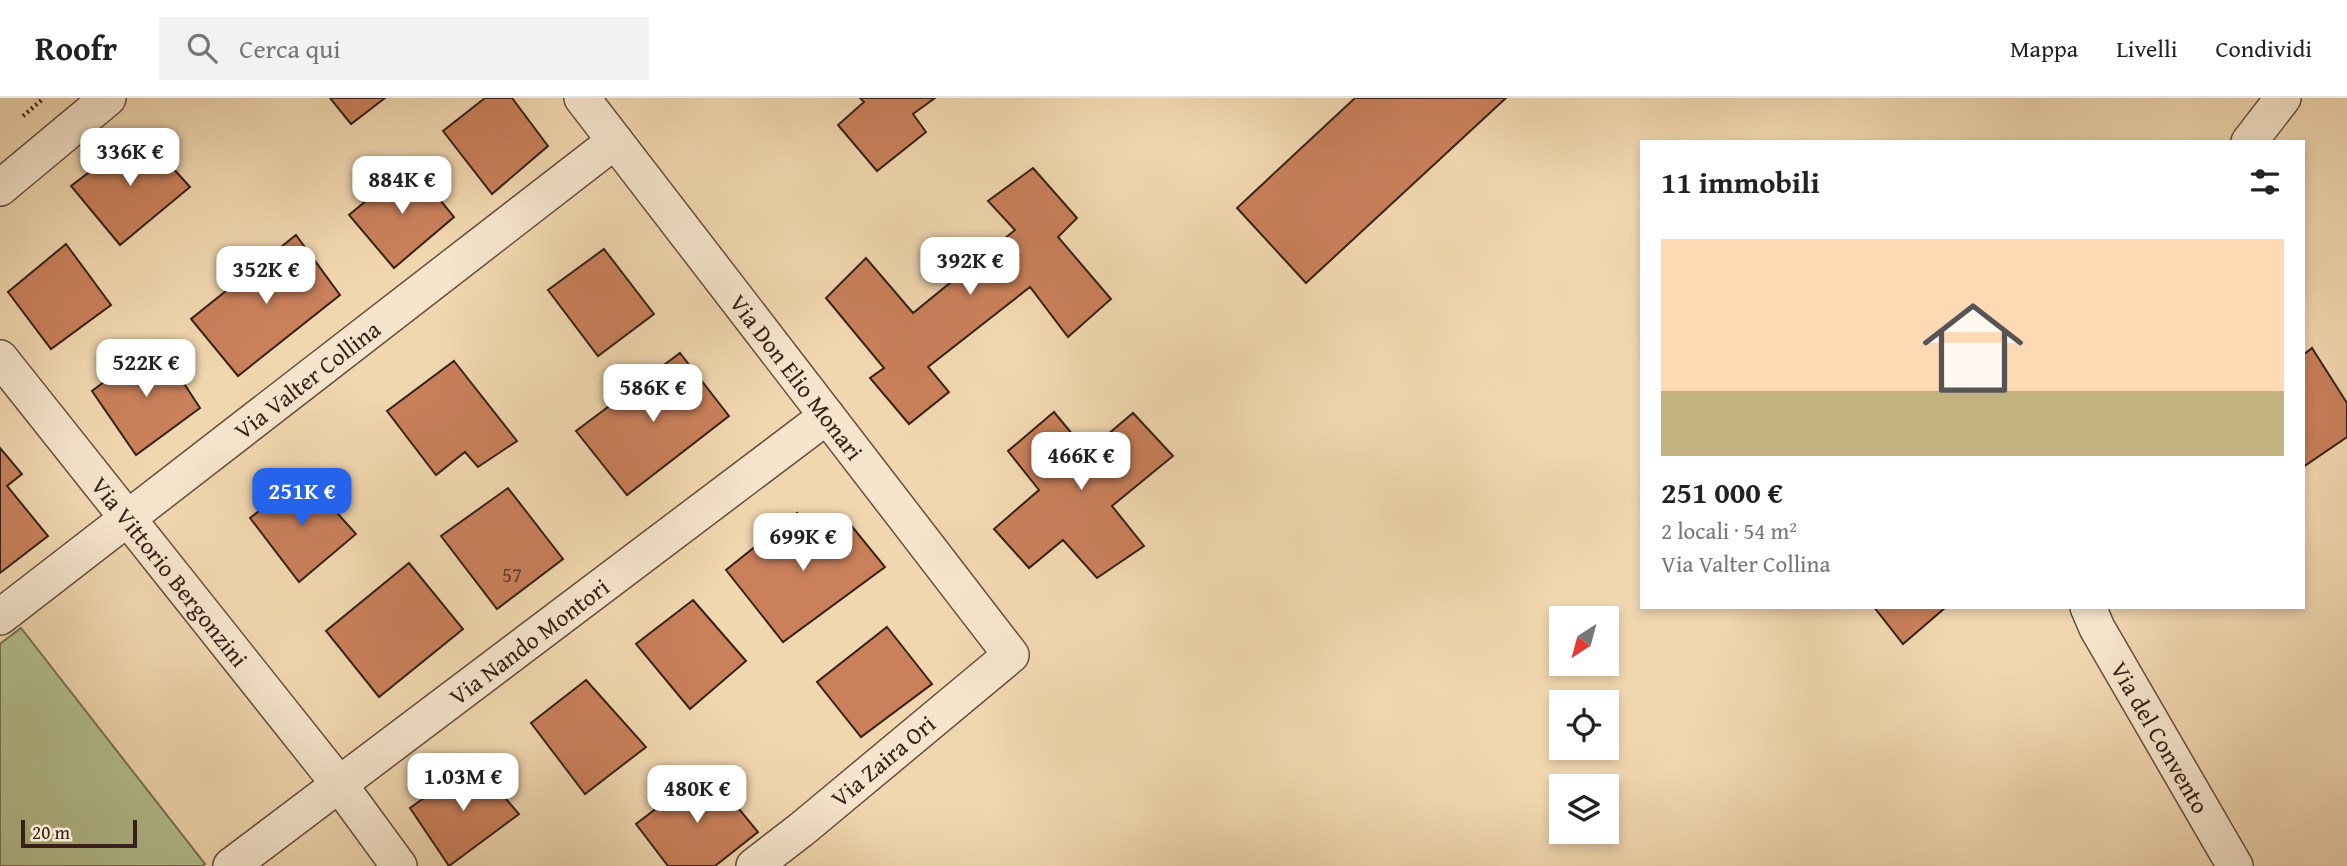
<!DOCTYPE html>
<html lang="it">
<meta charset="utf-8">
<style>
body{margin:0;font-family:"Gentium Book Plus",serif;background:#f2f2f2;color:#222;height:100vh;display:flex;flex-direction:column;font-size:26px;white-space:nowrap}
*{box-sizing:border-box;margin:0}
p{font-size:23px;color:#767676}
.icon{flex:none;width:38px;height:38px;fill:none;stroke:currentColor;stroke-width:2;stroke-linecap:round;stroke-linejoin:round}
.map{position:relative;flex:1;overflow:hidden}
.sheet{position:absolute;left:1640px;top:42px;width:665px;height:469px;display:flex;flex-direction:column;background:#fff;border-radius:0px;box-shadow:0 4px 10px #0003}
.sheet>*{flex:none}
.needle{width:46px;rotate:216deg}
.fabs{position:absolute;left:1549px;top:508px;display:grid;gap:14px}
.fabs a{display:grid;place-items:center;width:70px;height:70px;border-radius:0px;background:#fff;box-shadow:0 4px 10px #0003;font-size:35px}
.scale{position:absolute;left:21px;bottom:18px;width:116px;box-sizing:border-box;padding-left:7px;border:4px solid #372118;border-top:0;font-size:19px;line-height:24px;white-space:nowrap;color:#372118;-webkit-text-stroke:5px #f6e5cc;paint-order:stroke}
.price{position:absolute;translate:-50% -60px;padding:0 16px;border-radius:14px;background:#fff;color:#222;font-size:23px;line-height:46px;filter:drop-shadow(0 2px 4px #0008)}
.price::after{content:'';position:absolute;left:50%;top:42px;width:21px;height:16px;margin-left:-10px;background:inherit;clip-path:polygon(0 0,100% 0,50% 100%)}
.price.selected{background:#2563eb;color:#fff}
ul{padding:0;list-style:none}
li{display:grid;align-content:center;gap:14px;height:371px;padding:0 21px}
li span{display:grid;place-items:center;height:217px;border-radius:0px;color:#555}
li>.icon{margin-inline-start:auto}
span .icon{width:126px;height:126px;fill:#fffc;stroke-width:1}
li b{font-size:30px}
h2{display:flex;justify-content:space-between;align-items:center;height:84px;padding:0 21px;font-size:30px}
header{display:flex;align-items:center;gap:42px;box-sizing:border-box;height:98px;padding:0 35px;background:#fff;border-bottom:2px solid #e0e0e0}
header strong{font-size:33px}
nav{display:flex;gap:38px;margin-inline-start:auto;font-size:24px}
.search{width:490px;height:63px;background:#f2f2f2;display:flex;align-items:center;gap:18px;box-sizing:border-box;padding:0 24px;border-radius:0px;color:#767676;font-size:26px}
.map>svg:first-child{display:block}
.green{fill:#b4bf90;stroke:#767054;stroke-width:2}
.building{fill:#c9805b;stroke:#372118;stroke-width:2}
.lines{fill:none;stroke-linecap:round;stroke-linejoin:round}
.street-casing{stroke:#664e3e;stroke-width:38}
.path{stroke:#372118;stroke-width:4.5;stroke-dasharray:2 3.5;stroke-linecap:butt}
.street{stroke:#f6e5cc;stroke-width:35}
.labels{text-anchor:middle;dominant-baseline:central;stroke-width:5;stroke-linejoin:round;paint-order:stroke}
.number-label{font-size:21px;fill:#5c3929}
.street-label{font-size:24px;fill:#372118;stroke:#f6e5cc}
</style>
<header>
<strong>Roofr</strong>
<div class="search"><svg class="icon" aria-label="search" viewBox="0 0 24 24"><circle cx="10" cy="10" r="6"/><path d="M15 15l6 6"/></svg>Cerca qui</div>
<nav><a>Mappa</a><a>Livelli</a><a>Condividi</a></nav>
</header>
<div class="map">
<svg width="2347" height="768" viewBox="0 0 2347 768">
<rect width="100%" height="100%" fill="#f1d7b0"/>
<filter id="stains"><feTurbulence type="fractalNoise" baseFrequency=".00286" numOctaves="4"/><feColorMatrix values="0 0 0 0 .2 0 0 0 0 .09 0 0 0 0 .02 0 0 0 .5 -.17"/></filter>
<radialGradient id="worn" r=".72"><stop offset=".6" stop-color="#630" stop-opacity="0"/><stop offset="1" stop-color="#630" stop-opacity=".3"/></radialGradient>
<path class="green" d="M21,530L205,766L202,768H0V546Z"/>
<path class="building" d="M330,0H385L351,26Z
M485,0H512L548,48L492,96L443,33Z
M860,0H935L913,16L926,34L877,73L838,27L864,4Z
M1355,0H1506L1306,185L1237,110Z
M141,35L190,89L120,147L71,88Z
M411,66L454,119L394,170L349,117Z
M1033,70L1077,120L1058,139L1111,201L1068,239L1030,189L928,269L949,294L909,326L870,280L884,270L826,200L866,160L913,215L1015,132L988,103Z
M296,137L340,197L238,278L191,221Z
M66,146L111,207L51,251L8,194Z
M604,151L654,216L598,258L548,192Z
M157,244L200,310L136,357L92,293Z
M2312,250L2347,305V339L2303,369V257Z
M680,255L729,318L627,397L576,333Z
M454,263L517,343L478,369L465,354L436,377L387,313Z
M1054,314L1087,354L1133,315L1173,358L1112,408L1144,448L1097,480L1063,442L1029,470L994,431L1039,392L1008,353Z
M0,350L22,376L7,388L48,438L0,475Z
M304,378L356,436L299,484L250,420Z
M508,390L563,461L497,511L441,438Z
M797,415L819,440L846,421L885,469L783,544L726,472Z
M409,465L463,531L379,599L326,533Z
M693,502L746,563L690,611L636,546Z
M1874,509H1946L1903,546Z
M887,529L932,586L861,639L817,584Z
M586,582L646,649L585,696L531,625Z
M474,664L519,716L449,768L410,710Z
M707,672L758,734L715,768H668L636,726Z"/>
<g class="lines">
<g class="street-casing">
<g id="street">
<path id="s1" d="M582,0L1011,557L802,731L754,768"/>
<path d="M2249,44L2283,0"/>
<path d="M0,90L108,0"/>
<path id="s2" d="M0,260L339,686L399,768"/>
<path id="s3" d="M2088,509L2097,530L2235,768"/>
<path id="s4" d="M0,519L615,43"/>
<path id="s5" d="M231,768L827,318"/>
</g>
</g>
<path class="path" d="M23,18L44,0"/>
<use href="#street" class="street"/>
</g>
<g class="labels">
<g class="number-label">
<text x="512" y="476">57</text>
</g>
<g class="street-label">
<text stroke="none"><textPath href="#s1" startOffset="352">Via Don Elio Monari</textPath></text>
<text stroke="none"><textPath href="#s4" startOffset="388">Via Valter Collina</textPath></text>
<text stroke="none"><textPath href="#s2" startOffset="273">Via Vittorio Bergonzini</textPath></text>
<text stroke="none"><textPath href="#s5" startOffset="373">Via Nando Montori</textPath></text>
<text stroke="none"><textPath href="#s3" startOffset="149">Via del Convento</textPath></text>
<text transform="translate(883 663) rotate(-40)">Via Zaira Ori</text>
</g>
</g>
<rect width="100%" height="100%" filter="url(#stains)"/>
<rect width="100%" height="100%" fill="url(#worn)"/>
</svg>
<div class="fabs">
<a><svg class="needle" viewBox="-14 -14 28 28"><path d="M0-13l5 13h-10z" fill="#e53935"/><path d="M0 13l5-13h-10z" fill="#767676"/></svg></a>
<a><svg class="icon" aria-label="locate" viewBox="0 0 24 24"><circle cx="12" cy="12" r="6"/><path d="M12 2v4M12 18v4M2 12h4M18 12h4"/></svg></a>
<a><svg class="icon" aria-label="layers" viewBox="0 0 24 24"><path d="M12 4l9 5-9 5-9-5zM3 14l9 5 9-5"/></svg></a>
</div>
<div class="scale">20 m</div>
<b class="price" style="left:130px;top:90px">336K €</b>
<b class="price" style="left:402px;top:118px">884K €</b>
<b class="price" style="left:970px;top:199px">392K €</b>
<b class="price" style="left:266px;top:208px">352K €</b>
<b class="price" style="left:146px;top:301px">522K €</b>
<b class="price" style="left:653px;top:326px">586K €</b>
<b class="price" style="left:1081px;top:394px">466K €</b>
<b class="price selected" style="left:302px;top:430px">251K €</b>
<b class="price" style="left:803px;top:475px">699K €</b>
<b class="price" style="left:463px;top:715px">1.03M €</b>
<b class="price" style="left:697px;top:727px">480K €</b>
<section class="sheet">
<h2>11 immobili<svg class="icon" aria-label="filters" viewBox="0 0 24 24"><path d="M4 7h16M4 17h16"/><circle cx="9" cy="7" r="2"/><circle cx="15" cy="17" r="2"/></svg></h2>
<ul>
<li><span style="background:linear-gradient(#ffd9b3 70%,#c2b280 0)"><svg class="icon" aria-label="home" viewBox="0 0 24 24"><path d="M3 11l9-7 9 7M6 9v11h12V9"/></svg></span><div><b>251 000 €</b><p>2 locali · 54 m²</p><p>Via Valter Collina</p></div></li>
</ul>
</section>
</div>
